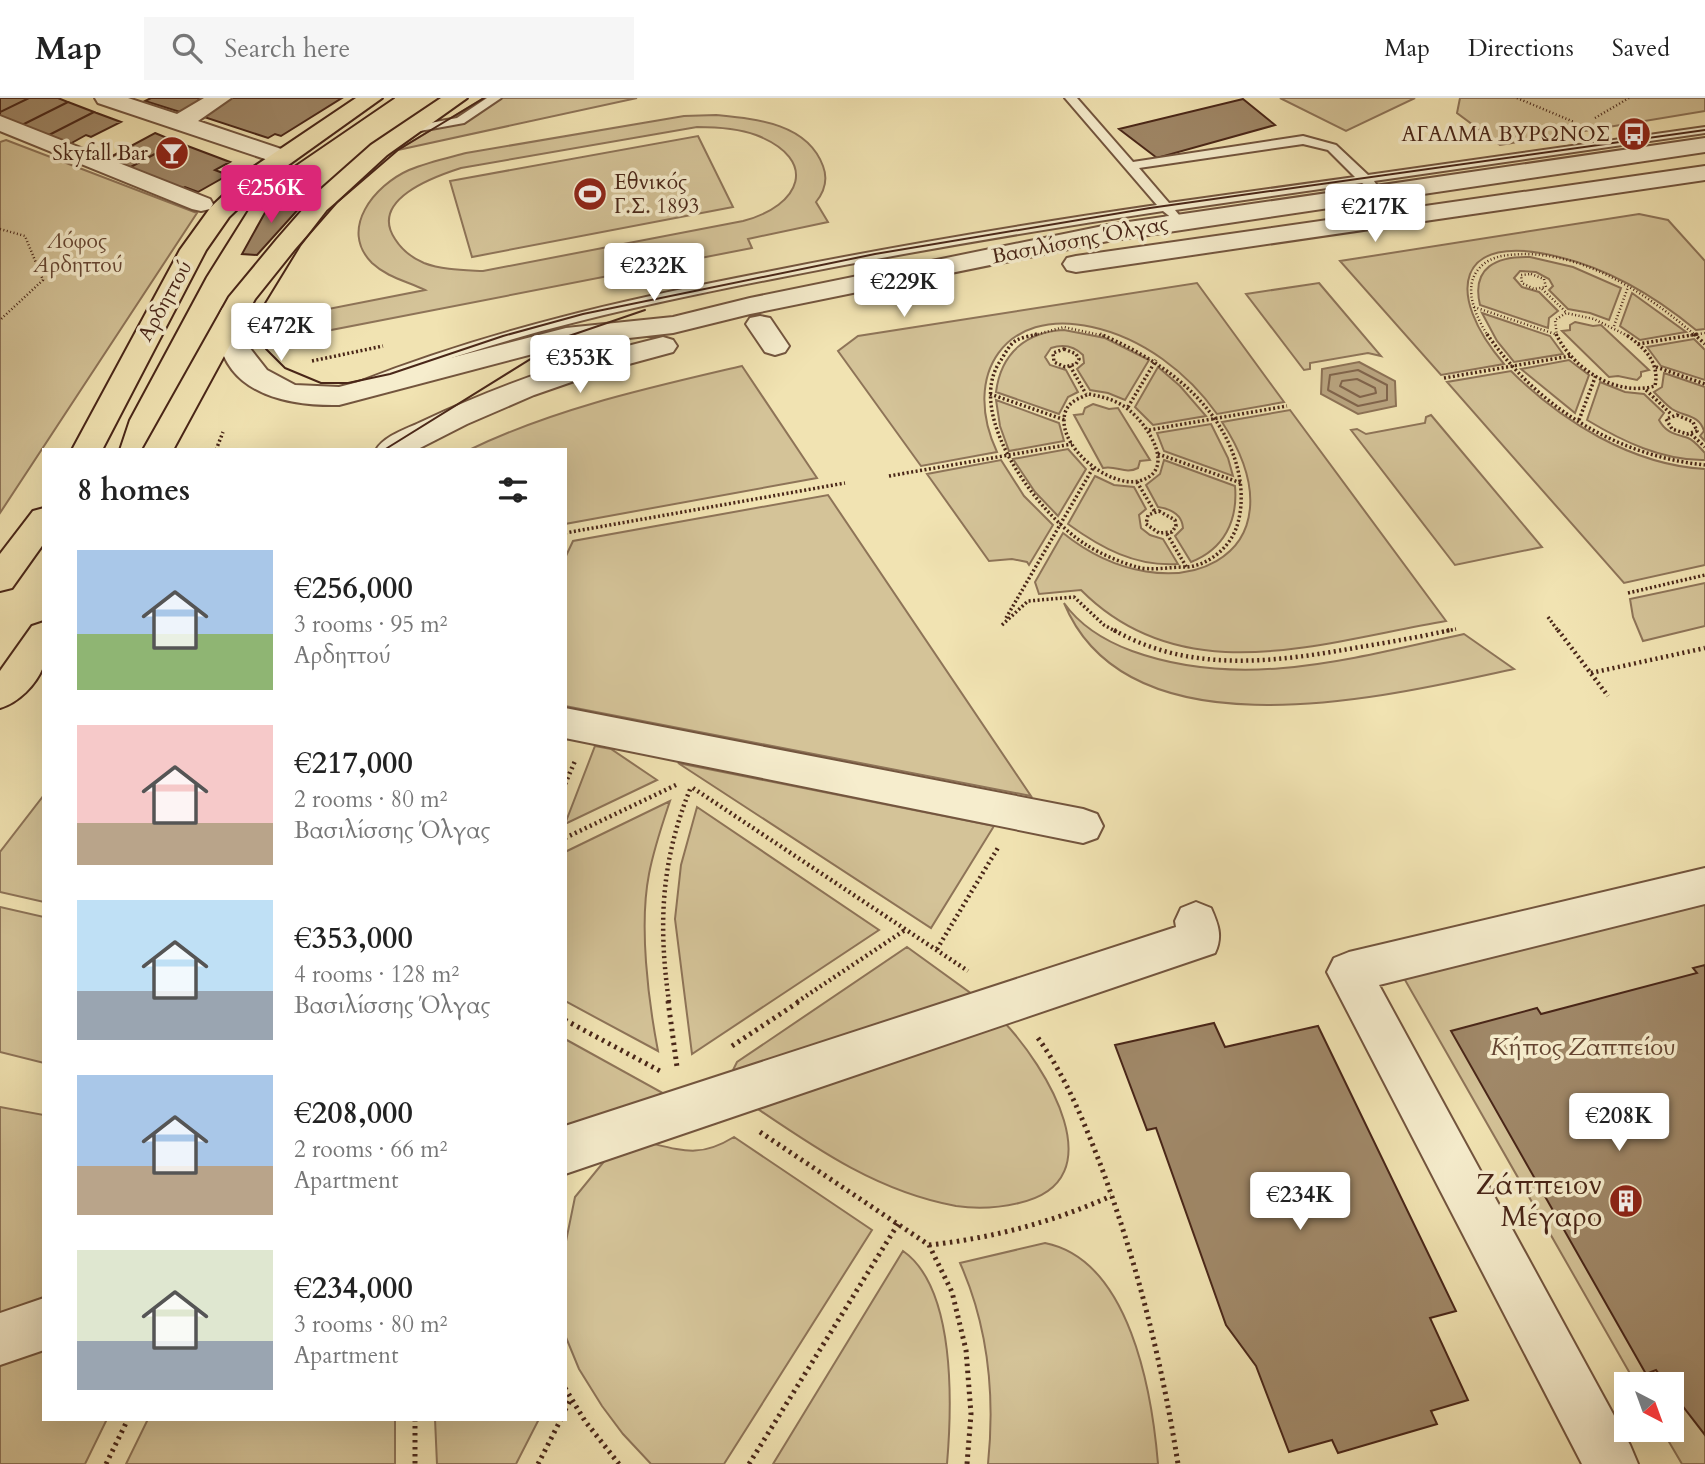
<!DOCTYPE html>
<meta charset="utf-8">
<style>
body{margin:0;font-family:Cardo,serif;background:#f6f6f6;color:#222;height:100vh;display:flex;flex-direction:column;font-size:26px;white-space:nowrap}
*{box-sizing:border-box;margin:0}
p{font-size:23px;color:#767676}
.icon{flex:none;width:38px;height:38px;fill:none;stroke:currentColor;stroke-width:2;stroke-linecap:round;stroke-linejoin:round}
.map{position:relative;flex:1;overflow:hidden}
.side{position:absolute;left:42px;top:350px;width:525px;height:973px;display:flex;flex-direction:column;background:#fff;border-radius:0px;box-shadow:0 7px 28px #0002}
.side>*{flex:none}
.needle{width:46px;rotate:139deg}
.tools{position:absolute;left:1614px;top:1274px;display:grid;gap:14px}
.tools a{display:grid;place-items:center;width:70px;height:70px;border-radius:0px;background:#fff;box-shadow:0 7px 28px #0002;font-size:35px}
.price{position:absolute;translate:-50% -60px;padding:0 16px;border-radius:7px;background:#fff;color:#222;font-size:23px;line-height:46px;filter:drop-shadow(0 2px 4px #0008)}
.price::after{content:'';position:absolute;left:50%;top:42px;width:21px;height:16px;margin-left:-10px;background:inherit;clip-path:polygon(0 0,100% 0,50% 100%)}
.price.current{background:#db2777;color:#fff}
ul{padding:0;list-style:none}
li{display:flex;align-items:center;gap:21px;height:175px;padding:0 35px}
li span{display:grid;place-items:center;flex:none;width:196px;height:140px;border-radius:0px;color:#555}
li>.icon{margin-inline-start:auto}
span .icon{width:84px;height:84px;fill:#fffc;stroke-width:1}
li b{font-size:30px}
h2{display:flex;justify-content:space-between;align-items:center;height:84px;padding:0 35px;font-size:30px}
header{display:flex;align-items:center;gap:42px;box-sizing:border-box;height:98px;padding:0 35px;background:#fff;border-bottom:2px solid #e0e0e0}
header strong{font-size:33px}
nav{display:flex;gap:38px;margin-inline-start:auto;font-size:24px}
.search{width:490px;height:63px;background:#f6f6f6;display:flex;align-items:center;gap:18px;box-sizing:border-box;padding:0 24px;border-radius:0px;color:#767676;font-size:26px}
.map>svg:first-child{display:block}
.green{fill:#d4c398;stroke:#8e7458;stroke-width:2;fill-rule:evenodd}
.water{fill:#b8a37e;stroke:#8c7155;stroke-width:2}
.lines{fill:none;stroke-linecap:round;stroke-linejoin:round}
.shore{stroke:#80644b;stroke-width:2}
.building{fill:#a08868;stroke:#492618;stroke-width:2}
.lane-casing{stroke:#73553e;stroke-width:4}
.street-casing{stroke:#73553e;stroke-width:4}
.primary-casing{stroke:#492618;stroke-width:4}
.path-far3{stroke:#492618;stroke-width:2.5;stroke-dasharray:1 2.5;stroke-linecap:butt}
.path-far2{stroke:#492618;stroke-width:3.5;stroke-dasharray:2 2.5;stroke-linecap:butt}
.path-far1{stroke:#492618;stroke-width:4.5;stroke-dasharray:2 3.5;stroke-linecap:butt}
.path{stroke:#492618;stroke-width:5;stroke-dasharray:2.5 4.5;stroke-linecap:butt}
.lane{fill:#f6edcd;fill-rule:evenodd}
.street{fill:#f6edcd;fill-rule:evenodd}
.primary{fill:#f1e3b2;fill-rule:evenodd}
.tram{stroke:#492618;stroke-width:2}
.labels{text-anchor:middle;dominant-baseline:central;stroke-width:7;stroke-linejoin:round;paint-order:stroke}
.far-poi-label{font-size:21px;fill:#492618;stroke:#f6edcd;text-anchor:end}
.far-street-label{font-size:21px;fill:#492618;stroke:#f6edcd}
.far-park-label{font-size:21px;font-style:italic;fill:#654532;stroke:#f6edcd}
.park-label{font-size:24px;font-style:italic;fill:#654532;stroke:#f6edcd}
.near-poi-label{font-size:28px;fill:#492618;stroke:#f6edcd;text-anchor:end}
</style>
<header>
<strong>Map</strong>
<div class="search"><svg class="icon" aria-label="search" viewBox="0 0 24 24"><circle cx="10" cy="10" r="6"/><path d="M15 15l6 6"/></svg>Search here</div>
<nav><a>Map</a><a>Directions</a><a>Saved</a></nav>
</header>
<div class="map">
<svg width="1705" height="1366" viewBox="0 0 1705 1366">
<rect width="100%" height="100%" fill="#f1e3b2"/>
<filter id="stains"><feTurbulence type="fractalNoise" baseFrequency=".00286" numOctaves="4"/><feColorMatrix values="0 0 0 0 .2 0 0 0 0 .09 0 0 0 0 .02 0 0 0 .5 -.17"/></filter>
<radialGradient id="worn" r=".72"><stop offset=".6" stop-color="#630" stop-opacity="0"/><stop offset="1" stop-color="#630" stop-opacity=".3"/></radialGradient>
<path class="green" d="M484,0H637L398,52Z
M1280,0H1415L1346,33Z
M1460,0H1705V13L1500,47L1457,15Z
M716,17C756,21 807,25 823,68C828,81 824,94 816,104L828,124L748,141L752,150L326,233L323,212L425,192C407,183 388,180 372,165C338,131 375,87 409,72C428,64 447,60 466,55L684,18ZM697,29C716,29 737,30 756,37C820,62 801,108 743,123L483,173C464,172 442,172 424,165C412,160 402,152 395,141C369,102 433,79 461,70Z
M698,38L733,109L472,159L450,83Z
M6,42L197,115L0,415V44Z
M1639,116L1668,122L1705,163V231L1696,232C1656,199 1609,171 1559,159C1455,132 1444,196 1504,266L1441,277L1340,163Z
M1530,159L1573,169L1621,190L1609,222L1590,215L1568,211L1549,192L1553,188L1549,181L1536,174L1520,173L1514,180L1522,189L1539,194L1558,213L1549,220L1548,230L1480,207C1471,169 1497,158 1530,159Z
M1197,185L1284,304L1217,316C1188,275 1143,240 1092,229C1005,209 961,277 997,354L921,368L838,253L858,238Z
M1319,185L1381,258L1368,255L1310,265V271L1304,272L1246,196Z
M1632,195L1686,234L1640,242L1620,228Z
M1482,215L1550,238L1563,256L1514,264L1497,243Z
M1575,224L1593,228L1601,227L1649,272L1641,274V278L1637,282L1618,278L1609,279L1562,233L1570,232V227Z
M1064,232L1105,240L1149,262L1125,302L1108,295L1090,292L1077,271L1084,265L1083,257C1074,248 1063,246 1051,250L1045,259L1050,267L1066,272L1078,294L1068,299L1059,316L996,294C1001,255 1026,234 1064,232Z
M1694,241L1705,252V282L1661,268L1647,249Z
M1569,262L1589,277L1575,315L1521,271Z
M742,268L817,380L565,426V352H469C556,310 648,290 742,268Z
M1158,269L1180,288L1206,318L1153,327L1135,309Z
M1511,273C1561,323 1632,367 1705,371V467L1624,485L1447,284Z
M1664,275L1705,289V343L1700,338L1704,333C1699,316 1684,319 1672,311C1665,306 1660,300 1654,294L1662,289Z
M1600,284L1625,294L1644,296L1664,315L1659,322C1666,335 1675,336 1688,340C1694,342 1700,350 1705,355V362C1663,363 1622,343 1587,322Z
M996,302L1059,325L1064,343L1009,353L1000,328Z
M1093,306L1109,311L1118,310L1150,362L1140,363L1138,370C1125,377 1117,367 1103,370L1074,317L1083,316L1085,310Z
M1290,312L1446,523C1321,544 1183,595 1081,492L1039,496L1035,484L1063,435C1171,522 1311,460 1222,324Z
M1431,317L1542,449L1455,467L1351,332L1357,331L1366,336L1425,325L1426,319Z
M1211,326L1228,360L1233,378L1164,353L1157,335Z
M1068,351L1086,371L1058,418L1035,394L1013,361Z
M1001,362L1024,398L1053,427L1029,467L1027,464L1012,461L989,463L927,376Z
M1164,362L1235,388C1238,423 1224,451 1191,464L1175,438L1183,430C1182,416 1171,411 1158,409L1146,387L1160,376Z
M1095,378L1114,387L1134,389L1146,411L1139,417L1141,430L1150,437L1163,441L1178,466C1136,469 1101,450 1068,426Z
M828,397L1031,698L565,608V460L573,443Z
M1705,485V528L1643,543L1633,519L1630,501Z
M1064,505C1081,529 1105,543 1132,553C1242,593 1354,560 1464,536L1514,571C1388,598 1129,662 1064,505Z
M595,648L611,651L657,682L565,726Z
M678,665L994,728L931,830Z
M44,697V804L0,794V754Z
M670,703C662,727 654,750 649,776C639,827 648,901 658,953L565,903V754Z
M697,709L879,832L692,956L675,821L681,767Z
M1705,791V1366H1682L1662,1332H1671V1286H1636L1397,868Z
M0,809L44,819V965L0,954Z
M907,849L976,899L734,974L733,972L737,964Z
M1003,923C1045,967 1118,1083 1019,1105C998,1110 976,1111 956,1108C878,1094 815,1050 752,1007Z
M565,941L670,999L565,1034Z
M0,1009L44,1017V1206L0,1220Z
M734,1039L872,1132L724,1366H651L623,1336L602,1308L579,1271L565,1237V1148L575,1099L615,1050C626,1049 643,1044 654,1046C687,1054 703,1058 734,1039Z
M1045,1145C1130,1162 1152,1294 1158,1366H988C995,1298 988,1228 960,1165Z
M903,1153C956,1190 952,1307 947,1366H773Z
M44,1245V1321H107L85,1366H0V1260Z
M148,1321H395V1366H126Z
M435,1321H539L516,1366H437Z"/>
<path class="water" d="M1359,264L1395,283L1396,308L1358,316L1321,296L1322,271Z"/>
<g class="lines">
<path class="shore" d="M1358,272L1387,287V302L1358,308L1328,292L1330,277Z
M1357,281L1375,290L1376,295L1360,299L1340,288L1342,283Z"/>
</g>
<path class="building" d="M0,0H29L0,14Z
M29,0H58L68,4L20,28L0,20V14Z
M151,0H197L202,2L180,14L145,3Z
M227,0H342L281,38L275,36L268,40L198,17Z
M1243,1L1275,27L1157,60L1119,31Z
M68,4L94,14L47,38L20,28Z
M94,14L121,24L91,39L86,37L68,47L47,38Z
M155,35L177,44L127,71L105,62Z
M177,44L230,64L215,72L228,77L198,94L185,89L180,92L127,71Z
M272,102L303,106L257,157L242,156Z
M1705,867V1337L1671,1293V1286H1666L1656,1272L1646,1276L1451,933L1537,910L1541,916L1697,875L1693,870Z
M1214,925L1225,949L1318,928L1456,1213L1430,1220L1468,1302L1431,1313L1437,1326L1338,1355L1332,1342L1289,1354L1256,1268L1226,1227L1156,1030L1147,1032L1115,947Z"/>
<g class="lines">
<g class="lane-casing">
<path id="lane" d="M487,0H501L464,25L409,35L403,32L409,29L457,20Z
M1065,0H1077L1133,64L1303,38L1336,47L1368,77L1705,29V35L1374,83L1376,86L1370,90L1362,85L1175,112L1179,117L1173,121L1163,113C1032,133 902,155 772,181C634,208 500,238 369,290H359L357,287L359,284C491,232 627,201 767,174C896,148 1027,126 1157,107ZM1303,46L1328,52L1355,79L1169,105L1139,70Z"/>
</g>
<g class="street-casing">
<path id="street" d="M95,0H128L177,16L204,0H231L198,23L290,54L294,59L290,64H274L98,5Z
M0,18L210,101L213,106L210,111L201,113L192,111L0,33Z
M1705,40V54L1108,143L750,216L673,235L567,247L339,307C292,308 230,298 219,242C217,231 217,219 223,210L233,208L243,210L247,216L246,234L249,249L267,272L295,287L339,289L566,230L673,219L750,200L1108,127Z
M1705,68V82L1076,174L1067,172L1063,166L1067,160L1076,158Z
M760,218L770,220L789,248L785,254L775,257L765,254L746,226L750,220Z
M663,239L673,242L677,248L673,254L603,273L534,297L467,326L416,352H376C384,338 406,331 421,324C499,287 579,259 663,239Z
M565,610L1083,711L1097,716L1103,728L1097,740L1083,745L565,640Z
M1705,770V806L1379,887L1630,1347L1638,1366H1582L1327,874L1334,860L1349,854Z
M1196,804L1211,810C1218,826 1223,838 1215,855L565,1076V1028L1176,829L1175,823L1181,810Z
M44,1200V1252L0,1267V1215Z"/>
</g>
<g class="primary-casing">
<path id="primary" d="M356,0H382L270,80L229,119L206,152L102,352H72L180,152L211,109L252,70Z
M441,0H467L387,57L337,103L295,151L255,201L173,352H143L229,199L277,141L319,93L371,47Z
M44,410V445L12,490L0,493V456L33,413Z
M44,524C44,537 47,557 43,569C36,587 18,605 0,610V573L32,528Z"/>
</g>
<path class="path-far3" d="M1517,0L1574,24
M1595,20L1629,0
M0,131L25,138L43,182L0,222
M1531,176L1544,181L1546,189L1534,191L1522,185L1521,177Z
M1542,191L1566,214
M1474,209L1555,236
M1614,228L1628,189
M1031,238L1064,229L1104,238
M1488,238C1477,220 1463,193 1477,173C1485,162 1497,158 1509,157C1577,149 1647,195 1696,238
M1557,238L1555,222L1566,215L1594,221L1628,238
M1687,238L1705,235"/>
<path class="path-far2" d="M1037,236C1031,238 1023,239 1017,242C1010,245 1005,256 1001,262C962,316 1041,420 1088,448C1101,456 1122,465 1137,469C1151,473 1170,469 1185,469C1203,469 1223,455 1232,439C1242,422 1243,397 1239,377C1225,307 1162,262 1100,236
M1487,236C1537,309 1617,358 1705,367
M1556,236C1573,271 1616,299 1655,288C1660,264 1644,249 1625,236
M1694,236L1705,246
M1638,246L1698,236
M1064,251L1076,256L1079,261L1076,266L1065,269L1054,264L1053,255Z
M312,263L383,248
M1070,268L1086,296
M1656,269L1705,286
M1444,280L1570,258
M1646,292L1671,316
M990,296L1065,322
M1089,296C1103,299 1117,302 1129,312C1148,327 1178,373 1139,383C1109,390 1056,348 1065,315C1068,304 1079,300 1089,296Z
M1128,309L1156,262
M1677,317L1693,324L1697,333L1687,336L1672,331L1666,321Z
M1579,322L1596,277
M1149,332L1287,308
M1691,336L1705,349
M216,352L223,334
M1158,356L1241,385
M889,378L1072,346
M1137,384L1155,414
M1159,413L1175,422L1176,428L1172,434L1159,435L1146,426L1148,417Z
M565,435L845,385
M1167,436L1187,470
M1628,495L1705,477
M1548,519L1559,534
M1006,520L1093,370
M1002,527L1028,503L1074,499L1104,527L1117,534
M1442,534L1456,531"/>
<path class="path-far1" d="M1114,532C1190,576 1277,564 1360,549C1390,544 1420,539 1450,532
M1558,532L1608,598
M1591,575L1705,550
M565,686L575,663
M693,690L968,873
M565,740L678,686
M937,851L999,748
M669,904C658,826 661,762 691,689
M797,904L905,832"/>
<path class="path" d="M668,903L677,969
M565,922L660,973
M1038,940C1066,979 1084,1024 1101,1068C1137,1165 1162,1264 1178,1366
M732,948L800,903
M760,1034L929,1147L952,1194L966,1252L971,1316L967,1366
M929,1147C993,1140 1053,1124 1111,1098
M565,1290L585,1323L619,1366
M565,1312L571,1301
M415,1321V1366
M106,1366L128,1321
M538,1366L561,1321
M749,1366L898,1126"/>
<use href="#lane" class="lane"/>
<use href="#street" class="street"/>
<use href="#primary" class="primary"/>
<path class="tram" d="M484,0L398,52L327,113L300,148L262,210L255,228L266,251L285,270L321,285H348L390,276L503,238L583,216L875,156L1150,110L1705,32
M119,352L129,322L206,179L253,104L293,69L394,0
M384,352L566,239L645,212"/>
</g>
<defs>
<g id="bus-disc" transform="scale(1.75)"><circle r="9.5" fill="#8f2418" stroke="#f6edcd"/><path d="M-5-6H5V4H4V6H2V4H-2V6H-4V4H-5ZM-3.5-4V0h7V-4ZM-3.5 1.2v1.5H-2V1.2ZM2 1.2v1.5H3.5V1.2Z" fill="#fff"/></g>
<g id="bar-disc" transform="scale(1.75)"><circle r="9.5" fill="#8f2418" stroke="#f6edcd"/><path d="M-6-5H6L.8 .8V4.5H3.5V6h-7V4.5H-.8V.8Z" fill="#fff"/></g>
<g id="stadium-disc" transform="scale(1.75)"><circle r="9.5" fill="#8f2418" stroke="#f6edcd"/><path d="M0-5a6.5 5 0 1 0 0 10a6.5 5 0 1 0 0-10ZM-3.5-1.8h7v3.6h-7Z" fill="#fff"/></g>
<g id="building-disc" transform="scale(1.75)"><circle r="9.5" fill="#8f2418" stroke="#f6edcd"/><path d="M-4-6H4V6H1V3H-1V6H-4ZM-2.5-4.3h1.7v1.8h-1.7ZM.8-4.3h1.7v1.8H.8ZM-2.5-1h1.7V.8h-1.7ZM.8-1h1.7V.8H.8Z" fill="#fff"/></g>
</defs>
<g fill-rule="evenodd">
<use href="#bus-disc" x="1634" y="36"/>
<use href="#bar-disc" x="172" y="55"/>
<use href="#stadium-disc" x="590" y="96"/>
<use href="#building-disc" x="1626" y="1103"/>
</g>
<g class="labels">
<g class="far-poi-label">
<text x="1610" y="36">ΑΓΑΛΜΑ ΒΥΡΩΝΟΣ</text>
<text x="148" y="55">Skyfall Bar</text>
<text x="614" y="84" text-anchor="start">Εθνικός<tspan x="614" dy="24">Γ.Σ. 1893</tspan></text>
</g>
<g class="far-street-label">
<text transform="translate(1080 142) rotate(-11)">Βασιλίσσης Όλγας</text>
<text transform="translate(165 203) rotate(-61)">Αρδηττού</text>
</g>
<g class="far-park-label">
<text x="78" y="143">Λόφος<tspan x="78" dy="24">Αρδηττού</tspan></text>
</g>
<g class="park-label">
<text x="1583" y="949">Κήπος Ζαππείου</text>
</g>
<g class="near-poi-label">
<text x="1602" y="1087">Ζάππειον<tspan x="1602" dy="32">Μέγαρο</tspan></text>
</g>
</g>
<rect width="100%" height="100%" filter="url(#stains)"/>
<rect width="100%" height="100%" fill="url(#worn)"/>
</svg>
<div class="tools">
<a><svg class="needle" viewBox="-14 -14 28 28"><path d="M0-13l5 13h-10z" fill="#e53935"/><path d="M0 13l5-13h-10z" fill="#767676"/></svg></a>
</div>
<b class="price current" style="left:271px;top:127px">€256K</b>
<b class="price" style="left:1375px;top:146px">€217K</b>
<b class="price" style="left:654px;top:205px">€232K</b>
<b class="price" style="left:904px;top:221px">€229K</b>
<b class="price" style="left:281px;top:265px">€472K</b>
<b class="price" style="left:580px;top:297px">€353K</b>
<b class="price" style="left:1619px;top:1055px">€208K</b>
<b class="price" style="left:1300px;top:1134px">€234K</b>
<section class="side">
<h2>8 homes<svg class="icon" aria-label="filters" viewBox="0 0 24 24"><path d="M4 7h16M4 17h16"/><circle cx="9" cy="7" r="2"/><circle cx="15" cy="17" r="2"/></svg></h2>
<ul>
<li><span style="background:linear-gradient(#a9c7e8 60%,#8fb573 0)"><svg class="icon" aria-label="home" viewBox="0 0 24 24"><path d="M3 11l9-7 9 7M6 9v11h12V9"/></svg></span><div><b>€256,000</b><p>3 rooms · 95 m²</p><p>Αρδηττού</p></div></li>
<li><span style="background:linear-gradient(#f6c9c9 70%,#b9a48a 0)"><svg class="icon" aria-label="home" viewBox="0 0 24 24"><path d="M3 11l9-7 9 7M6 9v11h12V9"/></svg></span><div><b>€217,000</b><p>2 rooms · 80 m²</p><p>Βασιλίσσης Όλγας</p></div></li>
<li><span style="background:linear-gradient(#bfe0f5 65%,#9aa5b1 0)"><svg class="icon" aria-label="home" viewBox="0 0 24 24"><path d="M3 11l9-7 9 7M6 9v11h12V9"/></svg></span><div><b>€353,000</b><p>4 rooms · 128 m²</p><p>Βασιλίσσης Όλγας</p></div></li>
<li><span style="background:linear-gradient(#a9c7e8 65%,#b9a48a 0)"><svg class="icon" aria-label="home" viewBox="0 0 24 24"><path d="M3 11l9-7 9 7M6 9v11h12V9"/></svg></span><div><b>€208,000</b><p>2 rooms · 66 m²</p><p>Apartment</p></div></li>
<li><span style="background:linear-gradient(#dfe7d0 65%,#9aa5b1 0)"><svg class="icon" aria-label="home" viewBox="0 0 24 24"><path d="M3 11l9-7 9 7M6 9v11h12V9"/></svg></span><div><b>€234,000</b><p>3 rooms · 80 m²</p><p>Apartment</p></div></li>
</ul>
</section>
</div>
